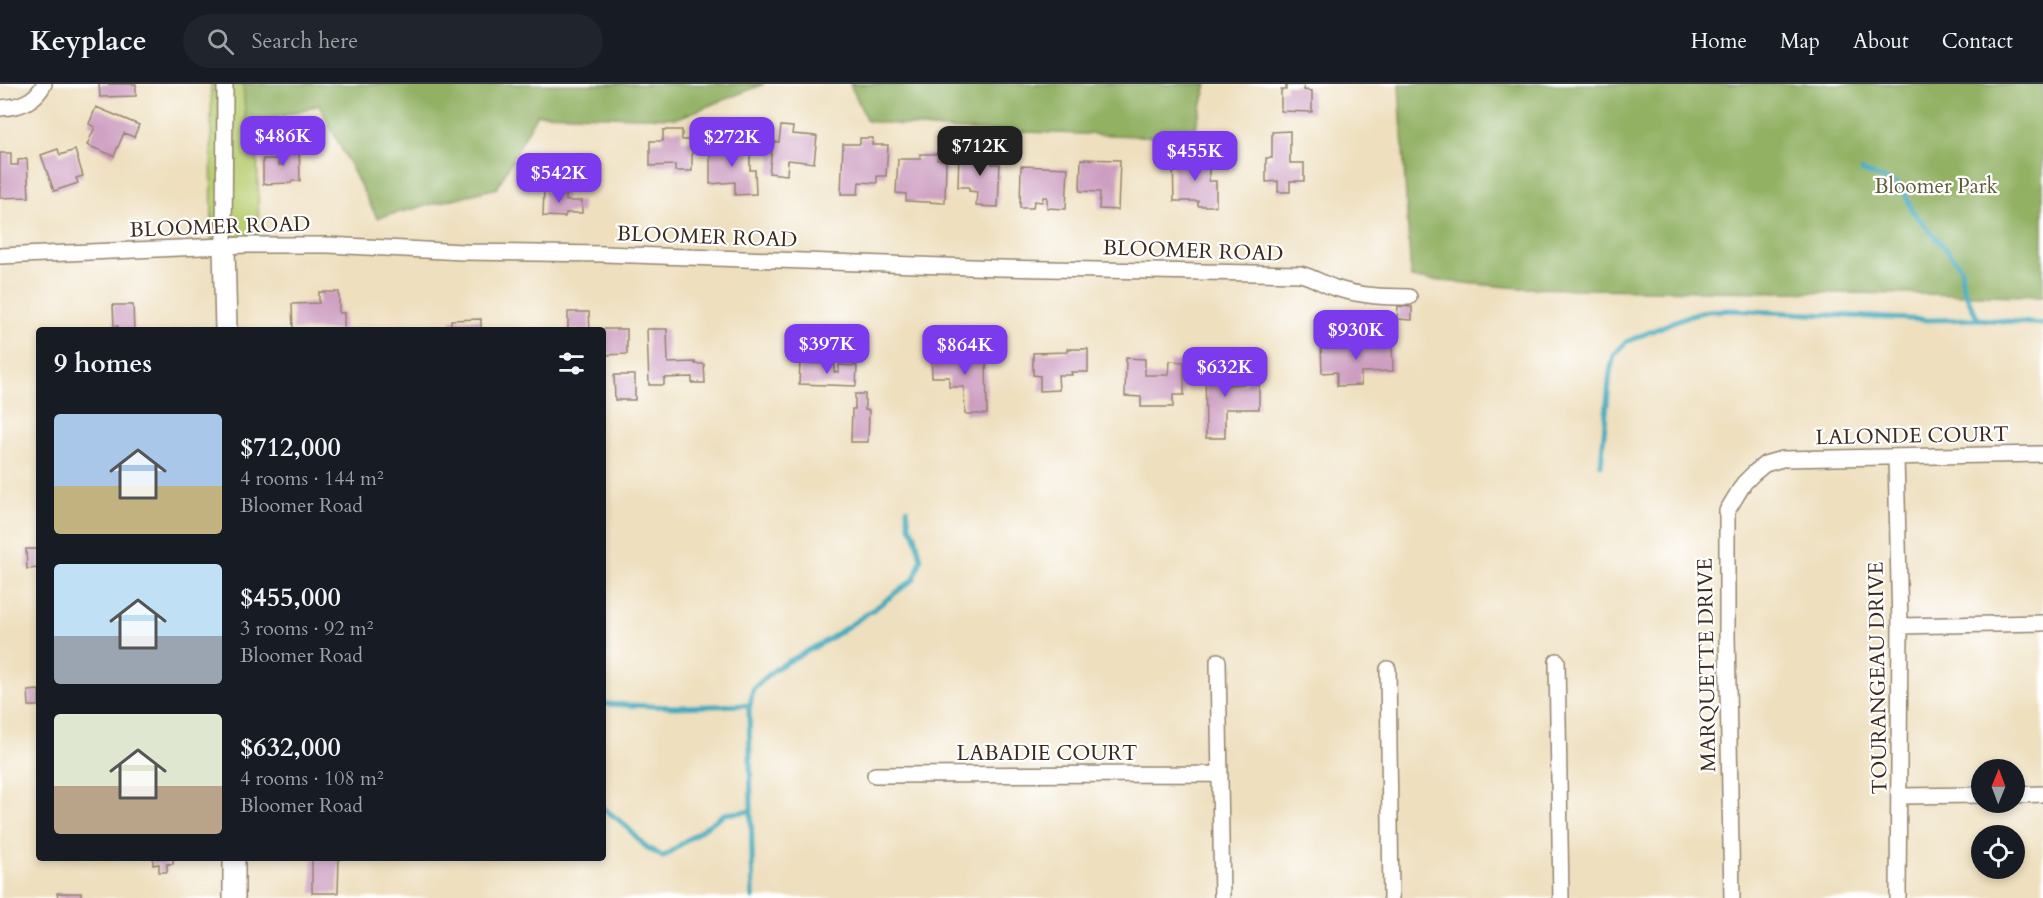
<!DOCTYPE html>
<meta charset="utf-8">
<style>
body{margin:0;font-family:Cardo,serif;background:#20242c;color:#f1f3f6;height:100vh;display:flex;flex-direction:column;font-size:22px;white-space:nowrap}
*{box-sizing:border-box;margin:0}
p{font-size:20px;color:#9ea1a6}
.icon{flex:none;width:33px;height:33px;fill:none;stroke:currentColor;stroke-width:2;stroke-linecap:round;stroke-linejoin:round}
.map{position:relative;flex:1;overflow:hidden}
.sheet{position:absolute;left:36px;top:243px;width:570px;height:534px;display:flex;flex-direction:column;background:#171b24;border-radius:6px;box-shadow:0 3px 9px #0003}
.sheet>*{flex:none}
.needle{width:39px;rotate:1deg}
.tools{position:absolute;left:1971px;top:675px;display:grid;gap:12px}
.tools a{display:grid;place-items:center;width:54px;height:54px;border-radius:50%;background:#171b24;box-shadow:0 3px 9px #0003;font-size:30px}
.price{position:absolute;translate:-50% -51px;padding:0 14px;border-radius:12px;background:#7c3aed;color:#fff;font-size:20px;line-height:39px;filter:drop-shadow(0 2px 3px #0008)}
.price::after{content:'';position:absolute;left:50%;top:36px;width:18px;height:14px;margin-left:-9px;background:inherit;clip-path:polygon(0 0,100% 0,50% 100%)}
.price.on{background:#222;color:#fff}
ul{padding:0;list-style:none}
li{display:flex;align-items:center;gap:18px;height:150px;padding:0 18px}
li span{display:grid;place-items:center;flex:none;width:168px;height:120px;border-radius:6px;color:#555}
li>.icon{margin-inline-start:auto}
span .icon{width:72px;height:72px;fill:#fffc;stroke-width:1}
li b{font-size:26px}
h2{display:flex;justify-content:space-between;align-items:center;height:72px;padding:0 18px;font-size:26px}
header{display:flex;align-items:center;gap:36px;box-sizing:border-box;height:84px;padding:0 30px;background:#171b24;border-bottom:2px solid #363941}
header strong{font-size:28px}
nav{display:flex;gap:33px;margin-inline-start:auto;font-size:21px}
.search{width:420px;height:54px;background:#20242c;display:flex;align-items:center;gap:15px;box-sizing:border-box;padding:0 21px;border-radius:33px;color:#9ea1a6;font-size:22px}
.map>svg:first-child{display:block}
.green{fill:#b9ce71;stroke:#7a7c48;stroke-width:1.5}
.forest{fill:#92b163;stroke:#666e40;stroke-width:1.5}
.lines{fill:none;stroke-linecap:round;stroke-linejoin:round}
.stream{stroke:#3ca9bc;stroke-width:5}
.building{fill:#cd9ec1}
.street-casing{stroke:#94846e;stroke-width:18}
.secondary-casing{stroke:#94846e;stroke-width:24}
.street{stroke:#fff;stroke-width:15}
.secondary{stroke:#fff;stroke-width:21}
.labels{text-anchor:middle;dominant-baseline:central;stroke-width:4.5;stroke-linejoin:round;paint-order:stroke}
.park-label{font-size:21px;fill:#615b37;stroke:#fff}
.street-label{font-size:21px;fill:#3b2a1e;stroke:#fff}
</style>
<header>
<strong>Keyplace</strong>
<div class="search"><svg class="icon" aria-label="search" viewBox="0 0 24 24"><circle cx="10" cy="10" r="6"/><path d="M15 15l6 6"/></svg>Search here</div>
<nav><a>Home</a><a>Map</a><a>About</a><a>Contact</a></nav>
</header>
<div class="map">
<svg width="2043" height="814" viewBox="0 0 2043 814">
<rect width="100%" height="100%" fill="#fff"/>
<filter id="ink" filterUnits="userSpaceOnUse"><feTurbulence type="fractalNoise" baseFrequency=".0167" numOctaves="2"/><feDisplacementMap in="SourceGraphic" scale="12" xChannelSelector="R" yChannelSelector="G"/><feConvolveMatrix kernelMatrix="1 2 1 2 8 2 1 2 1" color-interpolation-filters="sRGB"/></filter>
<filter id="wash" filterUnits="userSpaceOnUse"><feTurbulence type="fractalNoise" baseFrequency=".008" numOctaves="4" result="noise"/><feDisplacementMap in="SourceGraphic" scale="24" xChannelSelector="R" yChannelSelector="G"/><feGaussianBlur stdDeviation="1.35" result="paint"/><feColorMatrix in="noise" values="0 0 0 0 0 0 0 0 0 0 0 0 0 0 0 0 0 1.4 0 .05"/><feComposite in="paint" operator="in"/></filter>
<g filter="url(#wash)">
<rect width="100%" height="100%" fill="#eedfbe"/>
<path class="green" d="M211,0H256L259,159L212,160Z"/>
<path class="forest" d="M243,0H764L678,34L537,30L497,104L377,134L319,21L246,43Z
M850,0H1207L1193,54L942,45L867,37Z
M1399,0H2043V212L1520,204L1411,194Z"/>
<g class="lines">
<path class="stream" d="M1862,87L1897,100L1904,108L1913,128L1958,179L1961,185L1963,204L1978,235
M1601,381L1610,288L1614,271L1626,258L1690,231L1708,227L1730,226L1929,236L1978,235L2043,240
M603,620L676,623L749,621
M603,724L624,740L645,762L663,773L724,730L751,727
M753,814L749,626L753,605L775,585L829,555L877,523L914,495L921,475L915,451L909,441L907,425"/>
</g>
<g id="blocks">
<path class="building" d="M99,0H136V12L100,13Z
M1286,1H1304V6L1312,7V28L1281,27V6H1286Z
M96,23L139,41L134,53L124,49L114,72L87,61L95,43L89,40Z
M781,42L793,43L792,50L817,52L814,79L788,76L787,91L769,89L773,58H779Z
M663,46H682V56H692V87H675V81L650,82V57H663Z
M1290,47V79H1304V97H1290V108H1278V97L1266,98V74H1272V48Z
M860,54H873L872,61H888L886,92H877V99L859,98L858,110H841L843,60H860Z
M710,59H722V64H750V86H755L756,110L735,111V98L710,100Z
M283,60H299L300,97H292L291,99L263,100V75H278V81H283Z
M58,65L60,71L75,66L83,92L76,94L78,99L54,107L41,71Z
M959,67L992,71V80H1000L998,123L976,122L977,108L969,107V103H958Z
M0,69H11V81H18V76L27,75L29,113L0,114Z
M1196,69H1209V97H1216V122H1198V117H1174L1173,78H1187V83L1196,82Z
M920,70H938L937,76H946L945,119L906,117V110L896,109L898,75H920Z
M1081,75L1120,76L1118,126L1099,125L1100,108L1080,107Z
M1021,82L1068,84L1066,125L1047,124V113H1043L1042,118L1034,117L1033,124H1020Z
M544,106L566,107V117H582V129H566L565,133L543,132Z
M319,208H339V229H344V246H293L292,220L319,219Z
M113,221H133L134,246H118V242H114Z
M1398,222L1412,223V236L1397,235Z
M568,228H589L590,246H568Z
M481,235V246H451V236Z
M603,245H627V270L603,271Z
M647,245H667L668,279L695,278V280H704L705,299H692V293L664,294V301H649Z
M1392,259L1393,287L1361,288V301L1337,302V288L1322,289L1321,260Z
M1067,265H1088V288H1071L1072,291H1058L1059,306L1040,307V292L1033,291V269L1067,268Z
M949,266H980V273H986L987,330H965L964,303H949V293H932L931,270L949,269Z
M1126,274L1145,275V291H1169L1170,277L1184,278V311H1173V323H1141V313L1125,312Z
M1205,276H1225V301L1246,300V296L1256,295V300H1259V325H1225V354H1206Z
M800,279L835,280L834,288H839V281L857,282L856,302L799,300Z
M614,291H635V316H615Z
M855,310H865V326H869L868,358H851L852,325H855Z
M26,465H39V484L27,485Z
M39,606V622H29L28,607Z
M153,774H173V780H167V788H159V780L153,781Z
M312,774H339L338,809H312Z
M57,809H81V814H58Z"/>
</g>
</g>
<g filter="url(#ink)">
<use href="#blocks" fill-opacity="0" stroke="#94846e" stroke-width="1.5"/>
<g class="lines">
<g class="street-casing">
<path id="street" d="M0,24C19,23 35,18 44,0
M224,162L225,0
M0,172L246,161H328L463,168L604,170L999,184L1300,190C1313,193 1323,200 1335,204C1360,212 1384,213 1409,213
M1896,373L1900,542L1898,814
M1900,542L2043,539
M1218,577L1222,814
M1557,577L1561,814
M1388,585L1391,814
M875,691L1220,690
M2014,711L2043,710
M1900,712L1982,711
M1732,814L1727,550V427L1744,399L1754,389L1765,380L1782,375L2043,370"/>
</g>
<g class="secondary-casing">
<path id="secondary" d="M224,162L226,246
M234,774V814"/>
</g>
<use href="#street" class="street"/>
<use href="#secondary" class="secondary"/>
</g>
</g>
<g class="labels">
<g class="park-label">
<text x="1936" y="102">Bloomer Park</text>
</g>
<g class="street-label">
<text transform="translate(220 143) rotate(-2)">BLOOMER ROAD</text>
<text transform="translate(707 153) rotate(2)">BLOOMER ROAD</text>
<text transform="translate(1193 167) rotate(2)">BLOOMER ROAD</text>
<text transform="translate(1912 352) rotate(-1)">LALONDE COURT</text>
<text transform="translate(1707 581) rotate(-91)">MARQUETTE DRIVE</text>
<text transform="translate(1878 594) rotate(-91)">TOURANGEAU DRIVE</text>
<text x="1047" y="669">LABADIE COURT</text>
</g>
</g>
</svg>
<div class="tools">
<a><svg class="needle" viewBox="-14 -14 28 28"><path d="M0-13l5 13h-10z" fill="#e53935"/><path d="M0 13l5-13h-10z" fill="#9ea1a6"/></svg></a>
<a><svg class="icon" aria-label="locate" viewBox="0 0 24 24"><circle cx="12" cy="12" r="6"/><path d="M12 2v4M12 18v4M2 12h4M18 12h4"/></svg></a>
</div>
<b class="price" style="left:283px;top:83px">$486K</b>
<b class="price" style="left:732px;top:84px">$272K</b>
<b class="price on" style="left:980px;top:93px">$712K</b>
<b class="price" style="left:1195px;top:98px">$455K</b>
<b class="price" style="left:559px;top:120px">$542K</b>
<b class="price" style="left:1356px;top:277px">$930K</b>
<b class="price" style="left:827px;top:291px">$397K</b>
<b class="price" style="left:965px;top:292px">$864K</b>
<b class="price" style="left:1225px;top:314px">$632K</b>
<section class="sheet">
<h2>9 homes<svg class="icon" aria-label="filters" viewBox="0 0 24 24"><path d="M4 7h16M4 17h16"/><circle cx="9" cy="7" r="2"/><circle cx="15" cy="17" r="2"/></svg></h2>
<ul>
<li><span style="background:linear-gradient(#a9c7e8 60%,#c2b280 0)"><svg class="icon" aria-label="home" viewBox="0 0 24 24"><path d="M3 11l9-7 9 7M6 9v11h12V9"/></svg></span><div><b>$712,000</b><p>4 rooms · 144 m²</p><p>Bloomer Road</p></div></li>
<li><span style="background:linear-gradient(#bfe0f5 60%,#9aa5b1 0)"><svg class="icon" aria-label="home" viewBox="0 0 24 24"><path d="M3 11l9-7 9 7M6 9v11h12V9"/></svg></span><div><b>$455,000</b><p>3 rooms · 92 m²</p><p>Bloomer Road</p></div></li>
<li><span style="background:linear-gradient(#dfe7d0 60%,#b9a48a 0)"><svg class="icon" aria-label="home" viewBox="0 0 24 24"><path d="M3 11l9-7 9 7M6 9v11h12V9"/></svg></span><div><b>$632,000</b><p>4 rooms · 108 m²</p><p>Bloomer Road</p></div></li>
</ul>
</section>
</div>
